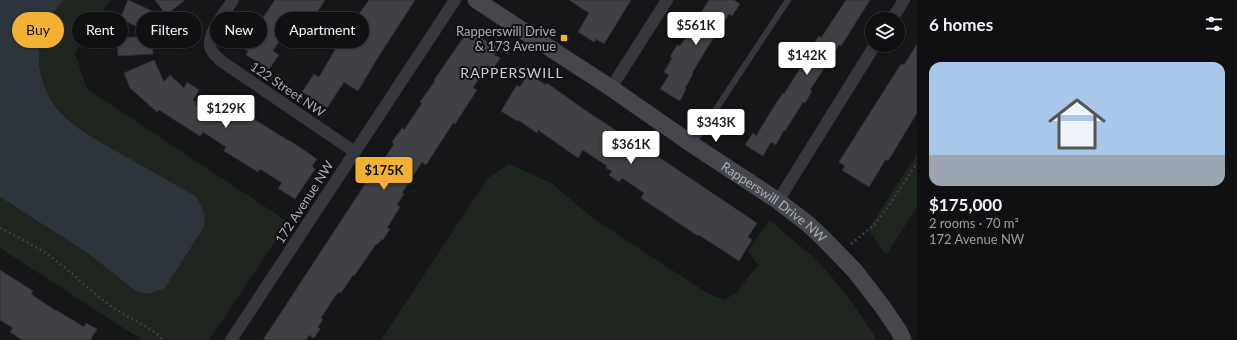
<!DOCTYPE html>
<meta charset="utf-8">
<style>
body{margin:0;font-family:Lato,sans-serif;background:#1e1e20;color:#f1f3f6;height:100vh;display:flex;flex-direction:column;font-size:15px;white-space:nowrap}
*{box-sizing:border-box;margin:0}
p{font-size:13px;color:#9c9d9f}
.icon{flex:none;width:22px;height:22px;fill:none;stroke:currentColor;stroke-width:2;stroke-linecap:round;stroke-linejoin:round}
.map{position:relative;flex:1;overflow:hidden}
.sheet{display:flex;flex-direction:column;background:#101012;width:320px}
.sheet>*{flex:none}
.banner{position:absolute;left:12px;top:12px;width:380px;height:36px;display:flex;gap:8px}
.buttons{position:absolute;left:865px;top:12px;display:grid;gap:8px}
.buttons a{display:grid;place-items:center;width:40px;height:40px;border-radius:50%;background:#101012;box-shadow:0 1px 3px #0004,0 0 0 1px #303032;font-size:20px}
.price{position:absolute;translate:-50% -34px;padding:0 9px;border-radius:4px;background:#fff;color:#222;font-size:13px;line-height:26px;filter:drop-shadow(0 1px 2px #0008)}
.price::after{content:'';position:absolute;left:50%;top:24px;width:12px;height:9px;margin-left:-6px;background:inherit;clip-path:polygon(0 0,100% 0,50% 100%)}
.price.on{background:#f2b134;color:#111}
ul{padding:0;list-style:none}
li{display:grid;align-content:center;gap:8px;height:212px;padding:0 12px}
li span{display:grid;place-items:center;height:124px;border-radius:12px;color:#555}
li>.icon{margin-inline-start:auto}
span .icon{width:72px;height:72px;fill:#fffc;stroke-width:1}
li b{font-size:17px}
h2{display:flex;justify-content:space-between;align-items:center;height:48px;padding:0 12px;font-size:17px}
.pill{padding:0 14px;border-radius:18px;background:#101012;box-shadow:0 1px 3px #0004,0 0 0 1px #303032;font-size:14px;line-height:36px}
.pill.on{background:#f2b134;color:#111}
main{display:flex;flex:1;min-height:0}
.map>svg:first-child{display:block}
.green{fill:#1e261f}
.water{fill:#2c353c}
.building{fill:#404145;stroke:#303034}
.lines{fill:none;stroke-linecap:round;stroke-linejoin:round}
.path{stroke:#3d3f44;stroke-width:2.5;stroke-dasharray:2 3;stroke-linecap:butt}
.lane{stroke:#37383d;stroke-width:6}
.street{stroke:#37383d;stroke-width:12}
.secondary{stroke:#45474d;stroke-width:17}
.poi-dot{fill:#f2b134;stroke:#111113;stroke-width:1.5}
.labels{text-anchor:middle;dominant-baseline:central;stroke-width:4;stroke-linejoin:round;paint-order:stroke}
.poi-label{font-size:13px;fill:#a8adb8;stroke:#111113;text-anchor:end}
.street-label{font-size:13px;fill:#a8adb8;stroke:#111113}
.neighbourhood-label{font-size:14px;letter-spacing:1px;fill:#c9ccd4;stroke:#111113}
</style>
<main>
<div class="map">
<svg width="917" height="340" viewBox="0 0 917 340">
<rect width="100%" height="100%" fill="#161618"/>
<path class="green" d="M64,0H111L75,53L87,89L288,222L209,340H142L0,248V197L86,252L137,292L150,294L165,288L204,227L205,215L197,197C173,183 148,169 123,155C104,144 80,132 65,117C39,93 30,50 49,19C53,12 59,6 64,0Z
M917,154V207L886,255L868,229Z
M509,164L553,184L591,217L707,293L724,300L736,293L758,265L748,251L769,220C783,232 797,243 811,255C837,280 858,310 877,340H381L488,178Z"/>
<path class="water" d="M0,0H64C59,6 53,12 49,19C30,50 39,93 65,117C80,132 104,144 123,155C148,169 173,183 197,197L205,215L204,227L165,288L150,294L137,292L86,252L0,197Z"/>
<path class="building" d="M128,0L163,16L154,34L120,19Z
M155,0H185L166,15Z
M275,0H325L304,33L290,24L273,51L279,55L269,69L246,55L248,51L236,43L253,16L261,21Z
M369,0H415L377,59L358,91L344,82L327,108L302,92L314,74L319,77L335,50L334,49L346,30L344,29L350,19L353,21L358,13L359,14Z
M569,0H631L604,44L596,39L594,42L578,32L589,13Z
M709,0H734L740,4L732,16L729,14L709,45L692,73L693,74L685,88L686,89L680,101L660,89L669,75L664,72L672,58L670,57L677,45L680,46L701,15L700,14Z
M846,0H870L841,46L839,45L810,90L812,91L805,103L803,102L785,131L784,130L776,145L771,142L763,156L745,145L753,133L756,136L773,108L783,93L784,94L804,62L801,60L809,48L810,49L819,36L821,38Z
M466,34L474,39L476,35L498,48L494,55L500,58L493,69L487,65L473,88L477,90L455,124L453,123L426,165L422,162L402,193L404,194L397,205L400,207L387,228L390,229L383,240L382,239L377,245L376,244L354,276L353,275L341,293L339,292L335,296L321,318L323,319L318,327L320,329L314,338L309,335L306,340H263L375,169L377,170L394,144L392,142L402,128L404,130L422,103L420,102L435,81L434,80Z
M152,36L153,54L118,56L117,38Z
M917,44V113L888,161L886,159L869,187L842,170L845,166L839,162L866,119L901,64L904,65Z
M154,60L164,82L170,75L184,88L187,82L199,90L193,100L196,102L195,104L218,119L228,105L248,118L249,116L289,141V140L317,159L312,166L315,169L295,199L278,188L282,183L260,169L258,172L224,151L226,147L203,132L200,136L159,110L157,112L130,88L124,73Z
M528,74L546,85L547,83L582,108L626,137V136L639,144L757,223L748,237L752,240L739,261L699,235L698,236L641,198L644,193L622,178L619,182L609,175L612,171L606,168L607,166L583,150L578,158L538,130L537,133L518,120L517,121L501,111L517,85L520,87Z
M0,270L33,291L31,294L56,311V310L84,327L86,323L97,329L90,340H22L10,332L13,328L0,320Z"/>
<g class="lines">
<path class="path" d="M0,228C20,238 40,248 58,262C75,275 90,291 107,303C125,317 147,324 164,340
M851,244L874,225L888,207L917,163"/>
<path class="lane" d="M693,144L788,0"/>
<path class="street" d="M233,0C226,11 208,32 210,45C210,51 216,56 221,61L355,152
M892,19L904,0
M611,88L667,0
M778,201L875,45
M231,340L455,0"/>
<path class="secondary" id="s1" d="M476,0L611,88L693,145L778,201L808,224L823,238L855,271L882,306L899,331L903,340"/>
</g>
<rect class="poi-dot" x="560" y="34" width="8" height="8" rx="2"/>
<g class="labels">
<g class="poi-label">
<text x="556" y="31">Rapperswill Drive<tspan x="556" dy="15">&amp; 173 Avenue</tspan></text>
</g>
<g class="street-label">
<text transform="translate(288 89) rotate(34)">122 Street NW</text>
<text transform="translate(304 202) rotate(-57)">172 Avenue NW</text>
<text stroke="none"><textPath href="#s1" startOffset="360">Rapperswill Drive NW</textPath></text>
</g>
<g class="neighbourhood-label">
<text x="512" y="72">RAPPERSWILL</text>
</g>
</g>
</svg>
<div class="buttons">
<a><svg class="icon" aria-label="layers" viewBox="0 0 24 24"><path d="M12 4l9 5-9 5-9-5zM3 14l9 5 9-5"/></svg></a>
</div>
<b class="price" style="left:696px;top:46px">$561K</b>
<b class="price" style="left:807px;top:76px">$142K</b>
<b class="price" style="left:226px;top:129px">$129K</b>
<b class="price" style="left:716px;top:143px">$343K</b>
<b class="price" style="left:631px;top:165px">$361K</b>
<b class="price on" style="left:384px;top:191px">$175K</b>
<div class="banner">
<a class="pill on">Buy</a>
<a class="pill">Rent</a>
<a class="pill">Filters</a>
<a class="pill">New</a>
<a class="pill">Apartment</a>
</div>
</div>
<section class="sheet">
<h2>6 homes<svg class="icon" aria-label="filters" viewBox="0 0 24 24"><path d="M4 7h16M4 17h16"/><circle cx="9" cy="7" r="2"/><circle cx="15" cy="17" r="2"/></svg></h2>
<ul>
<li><span style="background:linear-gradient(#a9c7e8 75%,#9aa5b1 0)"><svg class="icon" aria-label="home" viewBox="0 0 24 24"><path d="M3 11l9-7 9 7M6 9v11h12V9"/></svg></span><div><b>$175,000</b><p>2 rooms · 70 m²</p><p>172 Avenue NW</p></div></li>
</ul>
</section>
</main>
